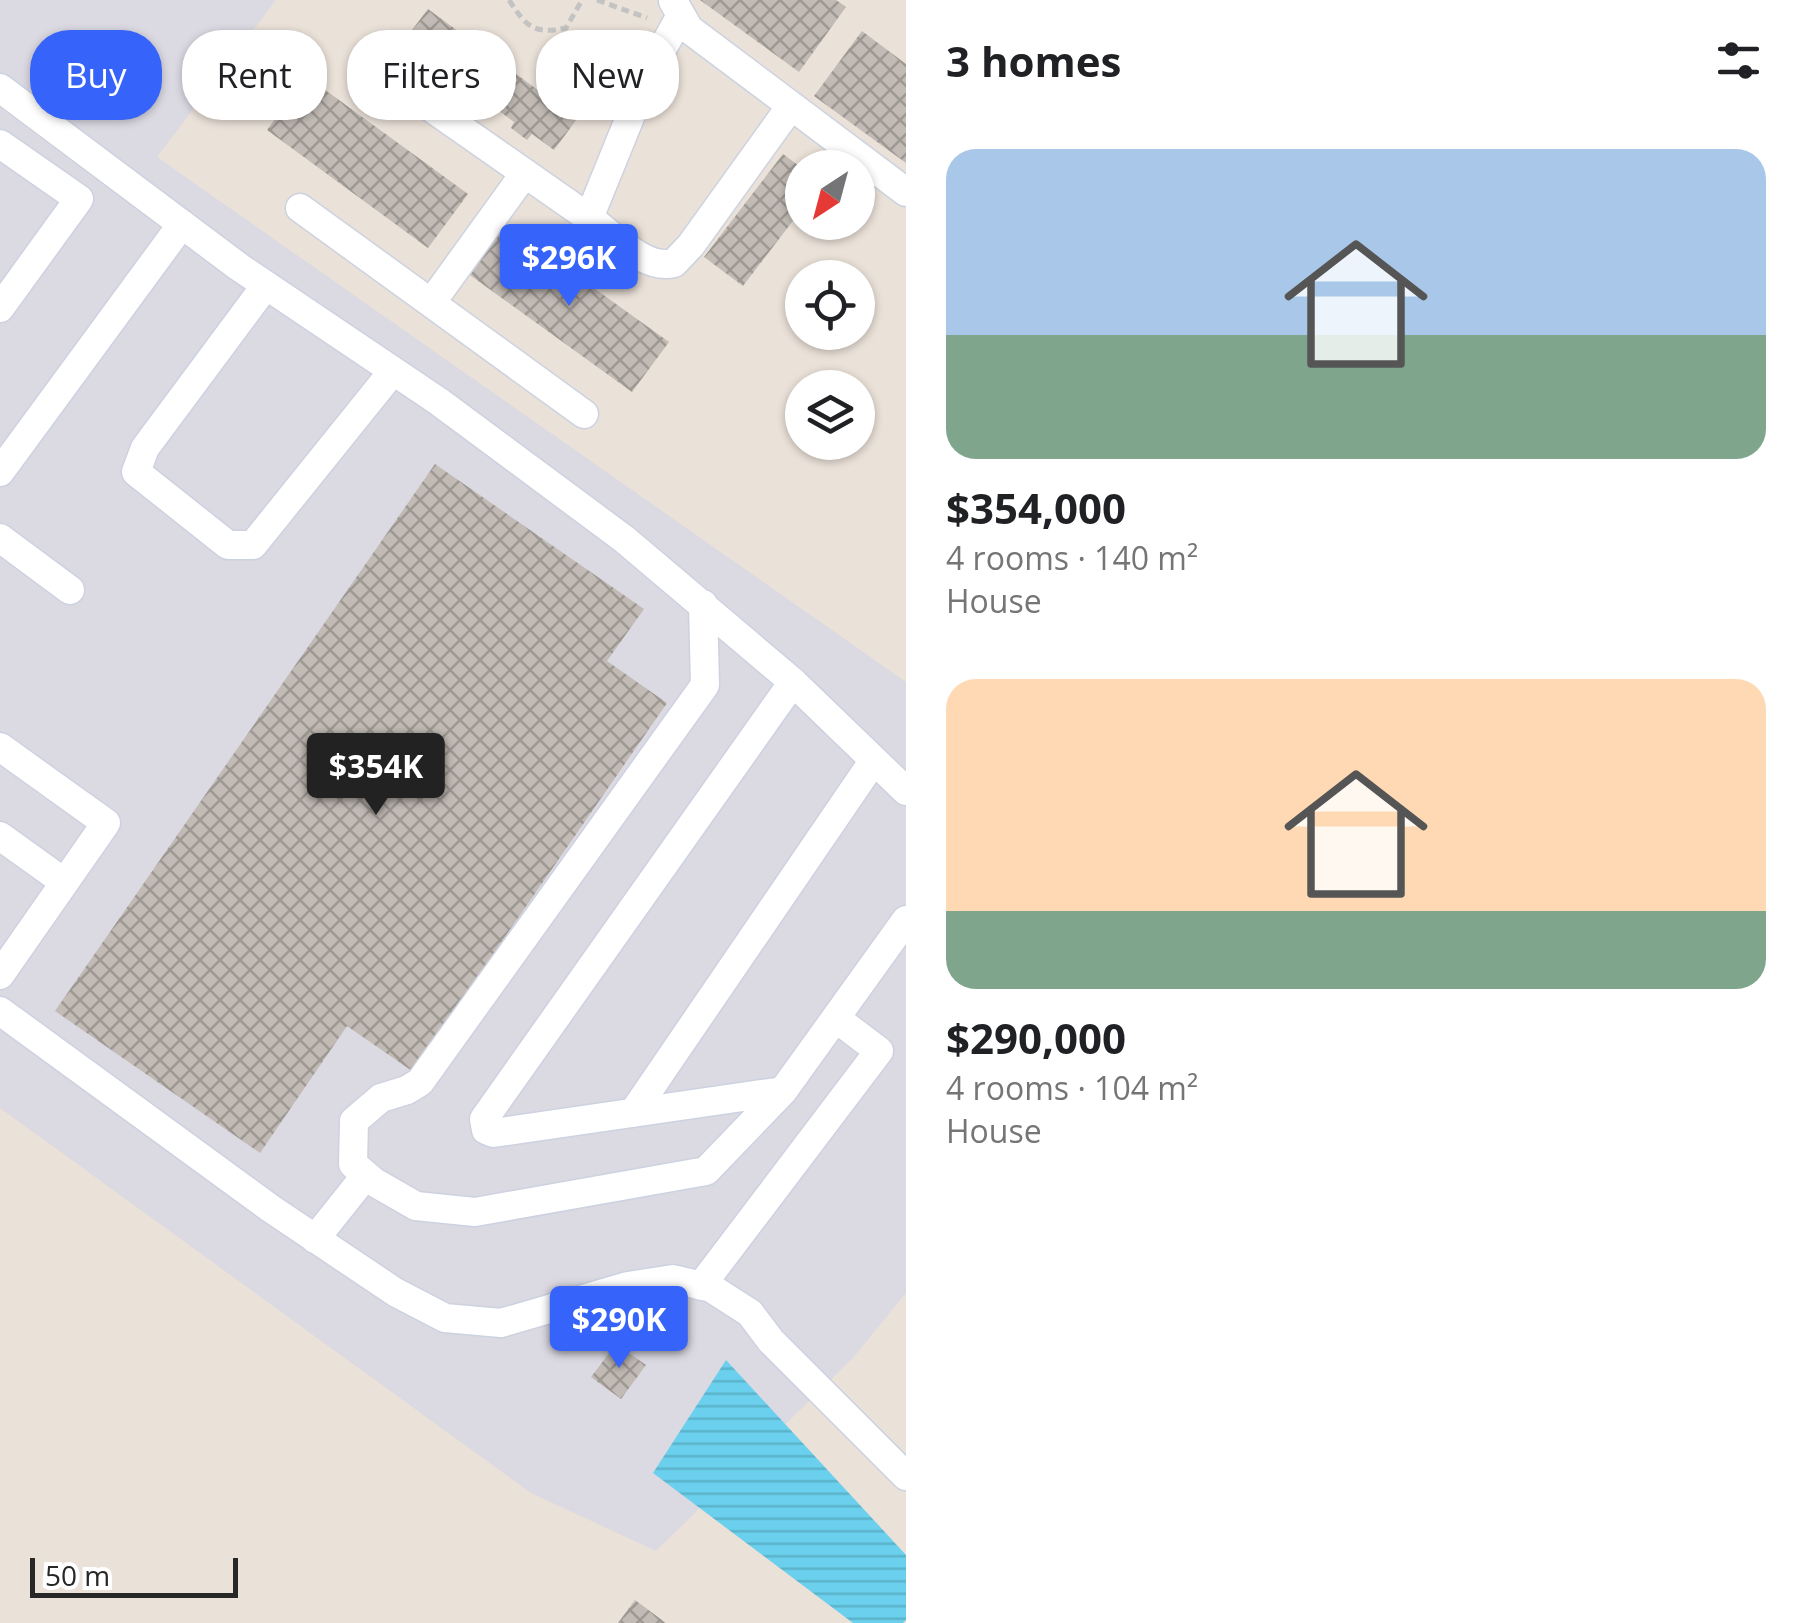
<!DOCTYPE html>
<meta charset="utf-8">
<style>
body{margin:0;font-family:"Open Sans",sans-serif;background:#f2f2f2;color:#202124;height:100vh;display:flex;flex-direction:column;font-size:38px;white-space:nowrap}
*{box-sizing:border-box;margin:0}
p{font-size:32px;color:#757577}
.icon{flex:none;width:55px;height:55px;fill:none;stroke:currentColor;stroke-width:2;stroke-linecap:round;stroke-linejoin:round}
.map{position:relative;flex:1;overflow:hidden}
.details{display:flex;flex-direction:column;background:#fff;width:900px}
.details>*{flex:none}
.hud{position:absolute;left:30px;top:30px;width:725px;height:90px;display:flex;gap:20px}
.needle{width:65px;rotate:216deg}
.buttons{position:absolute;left:785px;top:150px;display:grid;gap:20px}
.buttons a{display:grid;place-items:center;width:90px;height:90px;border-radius:50%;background:#fff;box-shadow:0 2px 8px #0004;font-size:50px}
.scale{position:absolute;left:30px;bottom:25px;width:208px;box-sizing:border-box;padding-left:10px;border:5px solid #272727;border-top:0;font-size:28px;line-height:35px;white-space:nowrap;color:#272727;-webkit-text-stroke:8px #fff;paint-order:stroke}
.price{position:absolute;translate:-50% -85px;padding:0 22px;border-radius:10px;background:#3663f9;color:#fff;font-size:32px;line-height:65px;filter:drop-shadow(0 2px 5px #0008)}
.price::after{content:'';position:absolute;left:50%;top:60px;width:30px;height:22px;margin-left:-15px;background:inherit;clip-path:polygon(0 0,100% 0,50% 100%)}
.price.selected{background:#222;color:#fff}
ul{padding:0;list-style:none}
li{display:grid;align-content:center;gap:20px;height:530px;padding:0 40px}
li span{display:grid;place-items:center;height:310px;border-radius:30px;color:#555}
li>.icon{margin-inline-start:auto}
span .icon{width:180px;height:180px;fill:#fffc;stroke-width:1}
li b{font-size:42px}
h2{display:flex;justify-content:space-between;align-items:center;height:120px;padding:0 40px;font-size:42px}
.pill{padding:0 35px;border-radius:40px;background:#fff;box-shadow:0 2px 8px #0004;font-size:35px;line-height:90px}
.pill.selected{background:#3663f9;color:#fff}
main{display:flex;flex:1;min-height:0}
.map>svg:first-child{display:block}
.industrial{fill:#dbd9e2}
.water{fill:url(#water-rules)}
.building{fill:url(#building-cross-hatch)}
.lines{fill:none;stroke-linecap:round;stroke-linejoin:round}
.minor-casing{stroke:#cdd2e0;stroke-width:31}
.path{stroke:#c3c3c3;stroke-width:5;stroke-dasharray:8 5;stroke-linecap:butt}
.minor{stroke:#fff;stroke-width:28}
</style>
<main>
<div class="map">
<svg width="906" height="1623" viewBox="0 0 906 1623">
<defs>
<pattern id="water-rules" width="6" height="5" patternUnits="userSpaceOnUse" patternTransform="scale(2.5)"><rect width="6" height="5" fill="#6ad0ed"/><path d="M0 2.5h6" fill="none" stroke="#5cb3cb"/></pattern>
<pattern id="building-cross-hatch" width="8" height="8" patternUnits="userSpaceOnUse" patternTransform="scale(2.5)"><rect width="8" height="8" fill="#c2bbb5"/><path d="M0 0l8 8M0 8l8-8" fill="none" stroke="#9e9893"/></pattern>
</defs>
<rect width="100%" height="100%" fill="#eae1d8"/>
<path class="industrial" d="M0,0H276L157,157L906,682V1293L852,1359L656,1551L531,1493L0,1108Z"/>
<path class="water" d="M726,1360L906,1555V1620L903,1623H853L653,1473Z"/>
<path class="building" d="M700,0H836L846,7L799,72Z
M428,9L577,119L554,150L532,134L527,140L511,128L514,122L448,73L443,81L420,64L424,59L402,43Z
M862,31L906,64V163L814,96Z
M306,76L468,194L428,248L267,130Z
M783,154L802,168V209L743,286L704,257Z
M506,225L669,342L632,392L470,275Z
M435,464L644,609L607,661L667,703L412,1071L347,1026L260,1153L55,1011Z
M616,1344L646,1365L621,1399L591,1377Z
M635,1600L666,1623H618Z"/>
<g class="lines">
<g class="minor-casing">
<path id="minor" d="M673,1L689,29L906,192
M680,17L646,78L589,218C612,234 645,271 674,263L691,245L791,106
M376,69L589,218
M0,88L239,267L438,401L624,539L793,682L906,791
M0,144L79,199L0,308
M300,208L584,414
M266,285L145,448L136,472L228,545H253L393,371
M431,303L525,173
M0,472L182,224
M0,538L70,590
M703,604L705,685L420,1082L407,1090L381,1098L354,1121L353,1164L374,1182L416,1206L475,1212L706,1171L783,1091L906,920
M0,747L106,823L0,975
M0,836L64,882
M0,1011L270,1208L395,1292L445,1318L501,1323L628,1286L673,1279L711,1288L750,1313L771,1341L906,1476
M783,1091L493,1133L486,1130L484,1119L793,682
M633,1113L874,760
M315,1239L366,1175
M701,1286L879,1051L837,1019"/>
</g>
<path class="path" d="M509,0C526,26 533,35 566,28L582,0
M597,0L647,18"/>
<use href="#minor" class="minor"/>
</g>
</svg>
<div class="buttons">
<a><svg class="needle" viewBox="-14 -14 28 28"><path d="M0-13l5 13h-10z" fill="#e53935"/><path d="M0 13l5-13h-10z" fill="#757577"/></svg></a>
<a><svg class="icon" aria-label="locate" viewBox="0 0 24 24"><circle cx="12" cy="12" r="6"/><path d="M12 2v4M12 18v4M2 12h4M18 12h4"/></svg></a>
<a><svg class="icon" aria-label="layers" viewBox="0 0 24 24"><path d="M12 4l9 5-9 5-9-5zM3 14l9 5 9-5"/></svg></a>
</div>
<div class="scale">50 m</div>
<b class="price" style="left:569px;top:309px">$296K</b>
<b class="price selected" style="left:376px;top:818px">$354K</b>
<b class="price" style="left:619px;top:1371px">$290K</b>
<div class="hud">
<a class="pill selected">Buy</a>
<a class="pill">Rent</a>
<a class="pill">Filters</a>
<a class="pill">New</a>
</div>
</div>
<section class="details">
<h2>3 homes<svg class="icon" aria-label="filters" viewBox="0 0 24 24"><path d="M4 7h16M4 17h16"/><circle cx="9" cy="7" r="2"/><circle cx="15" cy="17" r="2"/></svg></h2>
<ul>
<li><span style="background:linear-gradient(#a9c7e8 60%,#7fa58c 0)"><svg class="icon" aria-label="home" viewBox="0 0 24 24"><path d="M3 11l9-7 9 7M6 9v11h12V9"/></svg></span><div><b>$354,000</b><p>4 rooms · 140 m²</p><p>House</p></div></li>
<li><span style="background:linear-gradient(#ffd9b3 75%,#7fa58c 0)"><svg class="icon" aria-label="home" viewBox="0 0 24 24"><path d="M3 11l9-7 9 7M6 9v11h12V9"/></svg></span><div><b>$290,000</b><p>4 rooms · 104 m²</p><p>House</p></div></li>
</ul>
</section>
</main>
